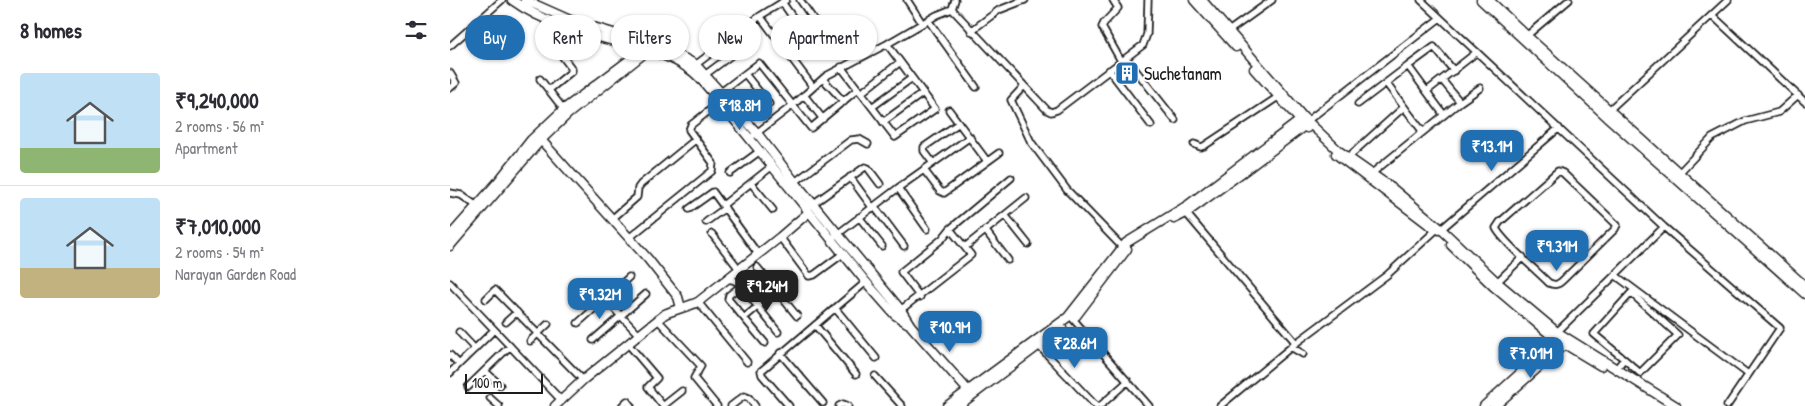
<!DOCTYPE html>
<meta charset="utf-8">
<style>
body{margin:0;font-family:"Patrick Hand",sans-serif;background:#f2f2f3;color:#2b2b33;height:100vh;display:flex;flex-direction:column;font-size:19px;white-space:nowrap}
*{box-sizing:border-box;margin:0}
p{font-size:16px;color:#7c7c81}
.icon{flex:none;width:28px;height:28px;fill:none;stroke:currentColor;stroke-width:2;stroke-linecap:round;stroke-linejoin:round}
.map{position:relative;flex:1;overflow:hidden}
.sheet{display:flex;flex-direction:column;background:#fff;width:450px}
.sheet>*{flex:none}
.guide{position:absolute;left:15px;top:15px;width:475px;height:45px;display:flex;gap:10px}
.scale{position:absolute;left:15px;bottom:12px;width:78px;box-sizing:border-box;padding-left:5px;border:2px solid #1c1c1c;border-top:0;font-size:14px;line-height:18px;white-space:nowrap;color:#1c1c1c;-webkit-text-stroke:4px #fff;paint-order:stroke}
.price{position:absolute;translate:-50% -42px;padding:0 11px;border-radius:10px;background:#1f6fb2;color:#fff;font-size:16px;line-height:32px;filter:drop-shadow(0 1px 2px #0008)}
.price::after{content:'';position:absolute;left:50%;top:30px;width:15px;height:11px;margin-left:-8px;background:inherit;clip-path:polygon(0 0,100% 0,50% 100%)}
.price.selected{background:#222;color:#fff}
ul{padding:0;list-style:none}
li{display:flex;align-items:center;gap:15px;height:125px;padding:0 20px}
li+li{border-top:1px solid #e1e1e2}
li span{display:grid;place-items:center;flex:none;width:140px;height:100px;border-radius:5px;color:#555}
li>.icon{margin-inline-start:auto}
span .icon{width:60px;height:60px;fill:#fffc;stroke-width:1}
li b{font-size:21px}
h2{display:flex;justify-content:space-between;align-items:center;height:60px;padding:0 20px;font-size:21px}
.tag{padding:0 18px;border-radius:22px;background:#fff;box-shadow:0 1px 4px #0004;font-size:18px;line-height:45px}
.tag.selected{background:#1f6fb2;color:#fff}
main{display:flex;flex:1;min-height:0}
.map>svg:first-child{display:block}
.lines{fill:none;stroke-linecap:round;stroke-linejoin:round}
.street-casing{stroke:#1c1c1c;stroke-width:9}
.secondary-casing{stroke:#1c1c1c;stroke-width:11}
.street{stroke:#fff;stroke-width:5.5}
.secondary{stroke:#fff;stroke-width:8}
.labels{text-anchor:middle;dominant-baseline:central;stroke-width:4;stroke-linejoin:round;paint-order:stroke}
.poi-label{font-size:18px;fill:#1c1c1c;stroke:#fff;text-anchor:start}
</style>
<main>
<section class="sheet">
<h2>8 homes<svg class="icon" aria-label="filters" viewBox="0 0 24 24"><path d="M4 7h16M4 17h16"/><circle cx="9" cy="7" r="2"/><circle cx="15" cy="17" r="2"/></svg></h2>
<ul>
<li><span style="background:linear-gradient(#bfe0f5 75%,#8fb573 0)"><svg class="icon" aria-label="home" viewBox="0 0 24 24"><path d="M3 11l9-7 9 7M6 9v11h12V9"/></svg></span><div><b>₹9,240,000</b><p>2 rooms · 56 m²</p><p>Apartment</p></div></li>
<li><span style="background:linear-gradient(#bfe0f5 70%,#c2b280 0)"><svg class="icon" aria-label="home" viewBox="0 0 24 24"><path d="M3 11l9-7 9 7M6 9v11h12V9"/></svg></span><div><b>₹7,010,000</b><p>2 rooms · 54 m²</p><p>Narayan Garden Road</p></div></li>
</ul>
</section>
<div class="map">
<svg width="1355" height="406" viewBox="0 0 1355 406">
<rect width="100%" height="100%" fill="#fff"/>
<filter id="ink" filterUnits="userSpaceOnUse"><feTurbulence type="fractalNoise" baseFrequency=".02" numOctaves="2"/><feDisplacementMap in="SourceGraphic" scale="10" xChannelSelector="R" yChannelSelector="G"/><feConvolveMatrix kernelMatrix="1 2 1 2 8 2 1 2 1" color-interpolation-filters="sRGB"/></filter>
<g filter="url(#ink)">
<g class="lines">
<g class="street-casing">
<path id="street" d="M457,0L472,23
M663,0L668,8L654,23L652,27L671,61
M971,0L1214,227L1330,328L1277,406
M332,2L353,32L366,23L350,0
M502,9L505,0
M310,16L363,87
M1263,16L1355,102
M478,20L526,87
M521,31L549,10L575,0
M776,33L822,0
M1074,38L1119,0
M0,46L52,0
M676,58L725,120
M244,66L310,16L336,0
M958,66L984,47L1004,71
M391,67L445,137L485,109L437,44
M659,70L701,125
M0,73L6,83L0,88
M256,74L295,45
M295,74L319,104
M90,79L115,111
M373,79L394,102
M992,80L1010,102
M936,83L973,132
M574,86L561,100L581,142L617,190L674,249
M99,90L122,71V69L109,52
M977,91L1027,52
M271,92L309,63L361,128L408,89
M411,93L450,62
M354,95L373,119
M908,104L958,66L994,115
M422,107L462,78
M499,110L537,161
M1158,111L1278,0
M861,118L990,18
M433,122L473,93
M304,135L343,105L376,76L437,44L487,15L502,9L597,110L601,112L607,110L693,45L697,34L698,0
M744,144L751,147L754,146L828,97
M896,159L954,107
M483,163L474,151V147L509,123
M474,170L490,191L494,193L549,153
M1108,171L1113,173L1167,225L1165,229L1114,279C1109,284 1106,286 1099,283C1088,272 1051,240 1046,228L1050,222Z
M280,173L310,151
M1229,173L1262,138L1295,121L1329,112L1348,95
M921,174L1010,102L1030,88
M400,177L422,207
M345,182L401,140L409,139L418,144
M301,183L323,210
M448,188L477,229
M0,193L11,195L27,206
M273,205L321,167
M360,206L415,167L418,168L430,184
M424,206L454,246
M239,209L263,192L308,254
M736,213L846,343L770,406
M555,215L578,244
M409,217L432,246
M162,219L187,197L188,188L191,184L245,140
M256,222L275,208
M500,229L561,178
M535,230L558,260
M989,231L1109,128
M262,234L289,269
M385,236L448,188L520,137
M330,237L359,276L364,275L394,253
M179,238L262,171L263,163L239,130L241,125L270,102
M515,247L576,198
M307,267L347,316
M1165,275L1298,374
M179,277L155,299L189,335
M276,279L283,280L289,283L328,332
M0,283L111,400
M1045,284L1073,257
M291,286L279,295L278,299L315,343
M36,299L45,290L133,380
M248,302L297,362
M385,308L426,358
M448,312L521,255L500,229L492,239L451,272L470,297
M294,318L326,291
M623,319L699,406
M208,320L251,366L244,378L267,406
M56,322L67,312
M128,323L155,299
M365,325L406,374
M9,332L25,349
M1105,334L1214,227
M143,340L196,294
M80,341L98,324
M846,343L937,275L986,230
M178,344L207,378L198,387L213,406L232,391
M589,346L646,406
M841,347L853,354
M330,353L373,403
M0,355L9,364
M1166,369L1174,359L1144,334L1181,293L1228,335L1190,373L1174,359
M35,371L50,385
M0,373L44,330
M425,376L452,406
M18,387L60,346
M40,398L49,406
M172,406L177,401L181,406
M281,406L294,396L299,398L305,406
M339,406L312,375L311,371L416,282
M389,406L393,404L398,406
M650,406L678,381"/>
</g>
<g class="secondary-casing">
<path id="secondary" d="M62,0C95,24 137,34 175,44C197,50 220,55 239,69C250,76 257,87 266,97L416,282L445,315L457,323
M75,0L120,20L217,49L245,64L307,133L345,182L451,310L461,326L522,395
M744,0L786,47
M752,0L854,118L889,151L942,188L991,229L1047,282L1107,332L1226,406
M1031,0L1155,115L1355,294
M1039,0L1077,36L1355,286
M804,69L857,128
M91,140L198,259L228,297L231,308
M886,154L982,227
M724,219L736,213L797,169L857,124
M0,236L47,183L81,140L114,109L178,61L193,46
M1001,245L1043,286L1103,337L1151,366
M0,246L91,140L118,114L201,48
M626,316L677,249
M105,406L133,380L215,314C226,309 237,307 248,302L330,237L359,212
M497,406L618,317L676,243L738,205L852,119
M508,406L612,328
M1034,406L1110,337
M1045,406L1118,341"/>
</g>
<use href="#street" class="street"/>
<use href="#secondary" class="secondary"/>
</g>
</g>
<defs>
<g id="building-square" transform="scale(1.25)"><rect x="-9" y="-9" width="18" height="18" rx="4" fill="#1f6fb2" stroke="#fff"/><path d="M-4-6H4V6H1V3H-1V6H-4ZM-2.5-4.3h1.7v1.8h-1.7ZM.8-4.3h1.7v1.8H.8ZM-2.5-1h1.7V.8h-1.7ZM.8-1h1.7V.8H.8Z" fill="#fff"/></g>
</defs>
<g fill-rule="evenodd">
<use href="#building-square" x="677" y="73"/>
</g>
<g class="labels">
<g class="poi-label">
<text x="694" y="73">Suchetanam</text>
</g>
</g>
</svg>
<div class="scale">100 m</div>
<b class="price" style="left:290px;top:131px">₹18.8M</b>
<b class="price" style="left:1042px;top:172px">₹13.1M</b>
<b class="price" style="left:1107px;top:272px">₹9.31M</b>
<b class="price selected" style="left:317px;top:312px">₹9.24M</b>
<b class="price" style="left:150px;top:320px">₹9.32M</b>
<b class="price" style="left:500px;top:353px">₹10.9M</b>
<b class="price" style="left:625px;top:369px">₹28.6M</b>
<b class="price" style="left:1081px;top:379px">₹7.01M</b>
<div class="guide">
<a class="tag selected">Buy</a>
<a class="tag">Rent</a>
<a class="tag">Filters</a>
<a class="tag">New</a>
<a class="tag">Apartment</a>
</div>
</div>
</main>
